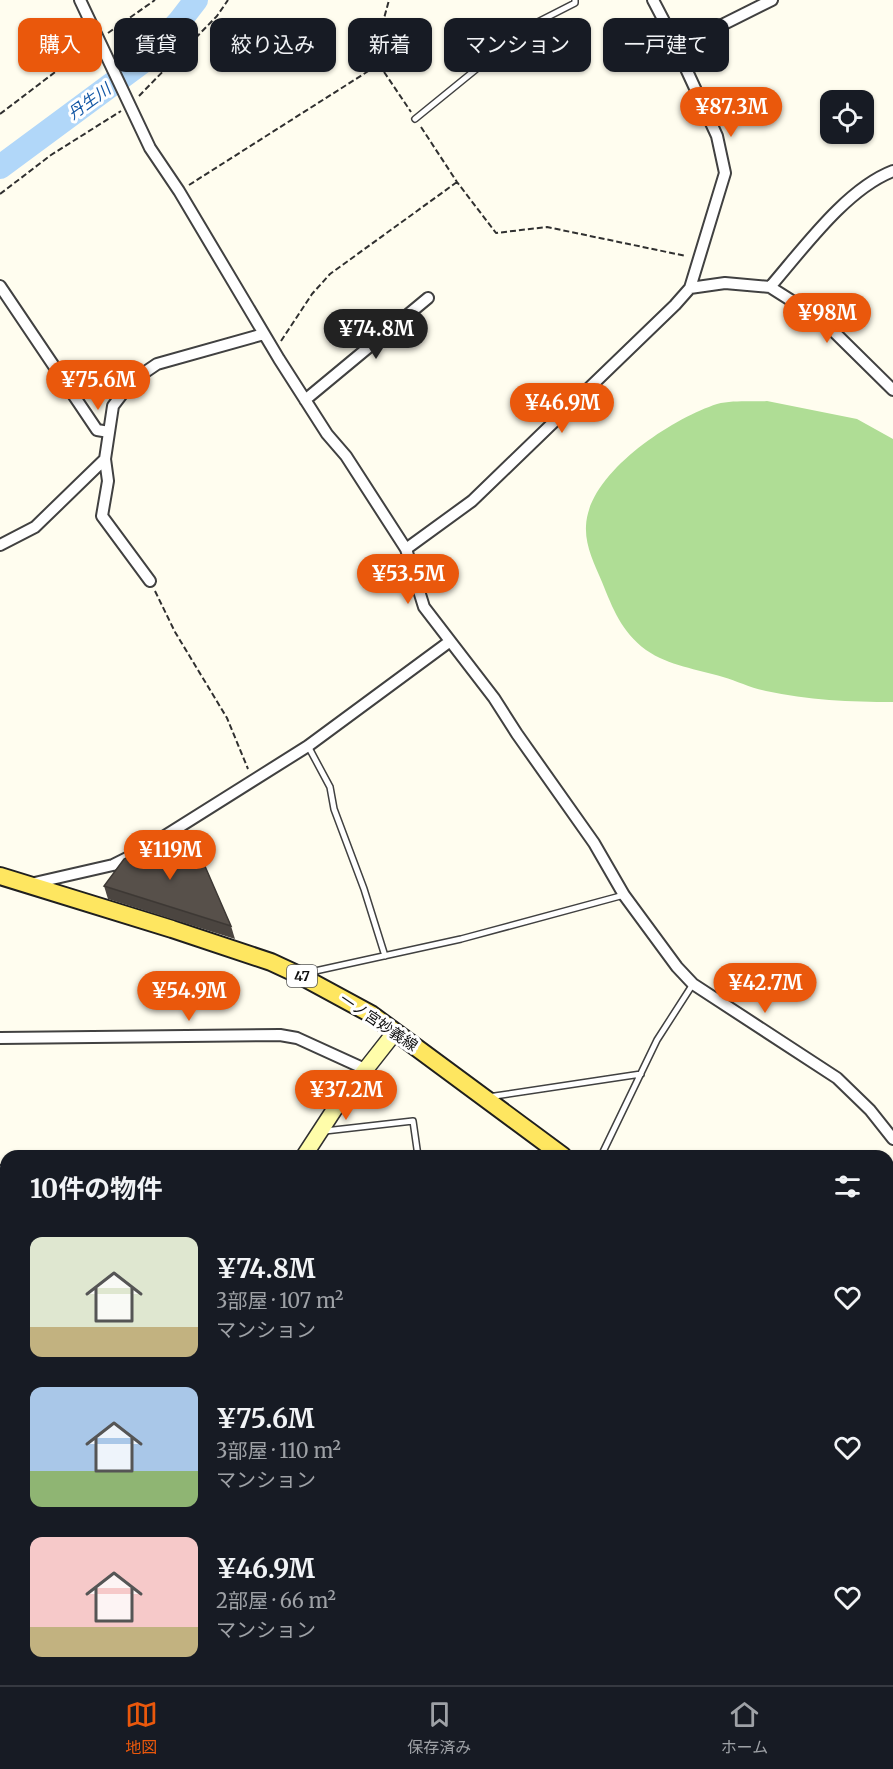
<!DOCTYPE html>
<html lang="ja">
<meta charset="utf-8">
<style>
body{margin:0;font-family:Merriweather,"Noto Sans JP",serif;background:#242831;color:#f1f3f6;height:100vh;display:flex;flex-direction:column;font-size:22px;white-space:nowrap}
*{box-sizing:border-box;margin:0}
p{font-size:20px;color:#9ea1a6}
.icon{flex:none;width:33px;height:33px;fill:none;stroke:currentColor;stroke-width:2;stroke-linecap:round;stroke-linejoin:round}
.map{position:relative;flex:1;overflow:hidden}
.panel{position:absolute;left:0px;top:1150px;width:894px;height:536px;display:flex;flex-direction:column;background:#171b24;border-radius:18px 18px 0 0;box-shadow:0 2px 4px #0004}
.panel>*{flex:none}
.hud{position:absolute;left:18px;top:18px;width:858px;height:54px;display:flex;gap:12px}
.tools{position:absolute;left:820px;top:90px;display:grid;gap:12px}
.tools a{display:grid;place-items:center;width:54px;height:54px;border-radius:12px;background:#171b24;box-shadow:0 2px 4px #0004;font-size:30px}
.price{position:absolute;translate:-50% -51px;padding:0 14px;border-radius:21px;background:#ea580c;color:#fff;font-size:20px;line-height:39px;filter:drop-shadow(0 2px 3px #0008)}
.price::after{content:'';position:absolute;left:50%;top:36px;width:18px;height:14px;margin-left:-9px;background:inherit;clip-path:polygon(0 0,100% 0,50% 100%)}
.price.on{background:#222;color:#fff}
ul{padding:0;list-style:none}
li{display:flex;align-items:center;gap:18px;height:150px;padding:0 30px}
li span{display:grid;place-items:center;flex:none;width:168px;height:120px;border-radius:12px;color:#555}
li>.icon{margin-inline-start:auto}
span .icon{width:72px;height:72px;fill:#fffc;stroke-width:1}
li b{font-size:26px}
h2{display:flex;justify-content:space-between;align-items:center;height:72px;padding:0 30px;font-size:26px}
.chip{padding:0 21px;border-radius:12px;background:#171b24;box-shadow:0 2px 4px #0004;font-size:21px;line-height:54px}
.chip.on{background:#ea580c;color:#fff}
.dock{display:flex;justify-content:space-around;align-items:center;height:84px;border-top:2px solid #363941;background:#171b24;font-size:16px;color:#9ea1a6}
.dock a{display:grid;justify-items:center;gap:3px}
.dock .on{color:#ea580c}
.map>svg:first-child{display:block}
.forest{fill:#afdd95}
.lines{fill:none;stroke-linecap:round;stroke-linejoin:round}
.river{stroke:#b1d7f9;stroke-width:24}
.lane-casing{stroke:#414141;stroke-width:8}
.street-casing{stroke:#414141;stroke-width:14}
.secondary-casing{stroke:#303030;stroke-width:18}
.primary-casing{stroke:#1f1f1f;stroke-width:20}
.path{stroke:#303030;stroke-width:2;stroke-dasharray:6 3;stroke-linecap:butt}
.lane{stroke:#fff;stroke-width:5}
.street{stroke:#fff;stroke-width:10}
.secondary{stroke:#fffdaa;stroke-width:15}
.primary{stroke:#fee660;stroke-width:16}
.wall{fill:#4b4540}
.building{fill:#57504a;stroke:#3d3834;stroke-width:1.5}
.labels{text-anchor:middle;dominant-baseline:central;stroke-width:6;stroke-linejoin:round;paint-order:stroke}
.shield{fill:#fff;stroke:#565656;stroke-width:1.5}
.shield-label{font-size:14px;font-weight:bold;fill:#0e0e0e}
.street-label{font-size:15px;fill:#0e0e0e;stroke:#fff}
.water-label{font-size:16px;font-style:italic;fill:#1257a5;stroke:#fff}
</style>
<div class="map">
<svg width="893" height="1685" viewBox="0 0 893 1685">
<rect width="100%" height="100%" fill="#fffdef"/>
<path class="forest" d="M767,401L857,419L893,439V702C851,702 807,700 766,691C751,688 737,681 723,677C697,669 669,666 646,650C621,631 613,609 602,582C594,563 585,546 586,526C588,473 671,419 717,404C732,400 751,402 767,401Z"/>
<g class="lines">
<path class="river" d="M0,167L142,62L179,22L196,0"/>
<g class="lane-casing">
<path id="lane" d="M415,119L490,58L519,46L524,29L575,3V0
M308,746L330,787L334,809L364,889L385,956
M306,973L461,939L624,895
M488,1097L641,1074
M325,1131L413,1121L418,1156
M601,1156L657,1040L693,984
M888,1242L893,1241
M888,1434L893,1440"/>
</g>
<g class="street-casing">
<path id="street" d="M80,0L150,148L179,191L279,359L327,434L346,456L406,549L424,607L494,698L517,734L594,843L624,895L677,967L693,984L837,1078L870,1110L893,1139
M676,48L772,0
M0,286L97,430L109,432
M770,287L822,320L893,390
M690,288L725,283L770,287C803,249 846,189 893,171
M305,400L428,298
M0,545L35,527L105,459
M406,549L472,501L675,305L690,288L725,173L717,136L664,21L653,0
M150,581L102,516L108,481L105,459L113,406L132,381L157,364L264,334
M30,884L113,865L141,851L308,746L449,642
M0,1038L280,1035L297,1038L365,1069
M0,1171H6
M0,1292H6
M888,1305L893,1297
M0,1502H6
M888,1599L893,1593
M449,1680L452,1685"/>
</g>
<g class="secondary-casing">
<path id="secondary" d="M304,1156L336,1107L395,1032
M188,1685V1680"/>
</g>
<g class="primary-casing">
<path id="primary" d="M0,876L172,929L271,962L299,975L371,1014L563,1156
M888,1368L893,1370"/>
</g>
<path class="path" d="M108,33L155,0
M374,57L411,112
M139,96L217,16L228,0
M0,114L88,47
M421,127L457,182L496,233L547,227L686,256
M189,185L370,70L389,0
M0,194L51,155L121,111
M281,341L312,294L330,274L457,182
M155,591L175,632L227,718L248,769"/>
<use href="#lane" class="lane"/>
<use href="#street" class="street"/>
<use href="#secondary" class="secondary"/>
<use href="#primary" class="primary"/>
</g>
<path class="wall" d="M104,886L231,926L235,939L108,899Z"/>
<path class="building" d="M155,843L201,857L231,926L104,886L124,859Z"/>
<g class="labels">
<rect class="shield" x="287" y="965" width="30" height="22" rx="4.5"/>
<g class="shield-label">
<text x="302" y="976">47</text>
</g>
<g class="street-label">
<text transform="translate(379 1022) rotate(34)">一ノ宮妙義線</text>
</g>
<g class="water-label">
<text transform="translate(89 101) rotate(-36)">丹生川</text>
</g>
</g>
</svg>
<div class="tools">
<a><svg class="icon" aria-label="locate" viewBox="0 0 24 24"><circle cx="12" cy="12" r="6"/><path d="M12 2v4M12 18v4M2 12h4M18 12h4"/></svg></a>
</div>
<b class="price" style="left:731px;top:138px">¥87.3M</b>
<b class="price" style="left:827px;top:344px">¥98M</b>
<b class="price on" style="left:376px;top:360px">¥74.8M</b>
<b class="price" style="left:98px;top:411px">¥75.6M</b>
<b class="price" style="left:562px;top:434px">¥46.9M</b>
<b class="price" style="left:408px;top:605px">¥53.5M</b>
<b class="price" style="left:170px;top:881px">¥119M</b>
<b class="price" style="left:765px;top:1014px">¥42.7M</b>
<b class="price" style="left:189px;top:1022px">¥54.9M</b>
<b class="price" style="left:346px;top:1121px">¥37.2M</b>
<div class="hud">
<a class="chip on">購入</a>
<a class="chip">賃貸</a>
<a class="chip">絞り込み</a>
<a class="chip">新着</a>
<a class="chip">マンション</a>
<a class="chip">一戸建て</a>
</div>
<section class="panel">
<h2>10件の物件<svg class="icon" aria-label="filters" viewBox="0 0 24 24"><path d="M4 7h16M4 17h16"/><circle cx="9" cy="7" r="2"/><circle cx="15" cy="17" r="2"/></svg></h2>
<ul>
<li><span style="background:linear-gradient(#dfe7d0 75%,#c2b280 0)"><svg class="icon" aria-label="home" viewBox="0 0 24 24"><path d="M3 11l9-7 9 7M6 9v11h12V9"/></svg></span><div><b>¥74.8M</b><p>3部屋 · 107 m²</p><p>マンション</p></div><svg class="icon" aria-label="heart" viewBox="0 0 24 24"><path d="M12 20l-8-8c-3-5 5-10 8-4 3-6 11-1 8 4z"/></svg></li>
<li><span style="background:linear-gradient(#a9c7e8 70%,#8fb573 0)"><svg class="icon" aria-label="home" viewBox="0 0 24 24"><path d="M3 11l9-7 9 7M6 9v11h12V9"/></svg></span><div><b>¥75.6M</b><p>3部屋 · 110 m²</p><p>マンション</p></div><svg class="icon" aria-label="heart" viewBox="0 0 24 24"><path d="M12 20l-8-8c-3-5 5-10 8-4 3-6 11-1 8 4z"/></svg></li>
<li><span style="background:linear-gradient(#f6c9c9 75%,#c2b280 0)"><svg class="icon" aria-label="home" viewBox="0 0 24 24"><path d="M3 11l9-7 9 7M6 9v11h12V9"/></svg></span><div><b>¥46.9M</b><p>2部屋 · 66 m²</p><p>マンション</p></div><svg class="icon" aria-label="heart" viewBox="0 0 24 24"><path d="M12 20l-8-8c-3-5 5-10 8-4 3-6 11-1 8 4z"/></svg></li>
</ul>
</section>
</div>
<nav class="dock">
<a class="on"><svg class="icon" aria-label="map" viewBox="0 0 24 24"><path d="M3 6l6-2 6 2 6-2v14l-6 2-6-2-6 2zM9 4v14M15 6v14"/></svg>地図</a>
<a><svg class="icon" aria-label="saved" viewBox="0 0 24 24"><path d="M7 4h10v16l-5-4-5 4z"/></svg>保存済み</a>
<a><svg class="icon" aria-label="home" viewBox="0 0 24 24"><path d="M3 11l9-7 9 7M6 9v11h12V9"/></svg>ホーム</a>
</nav>
